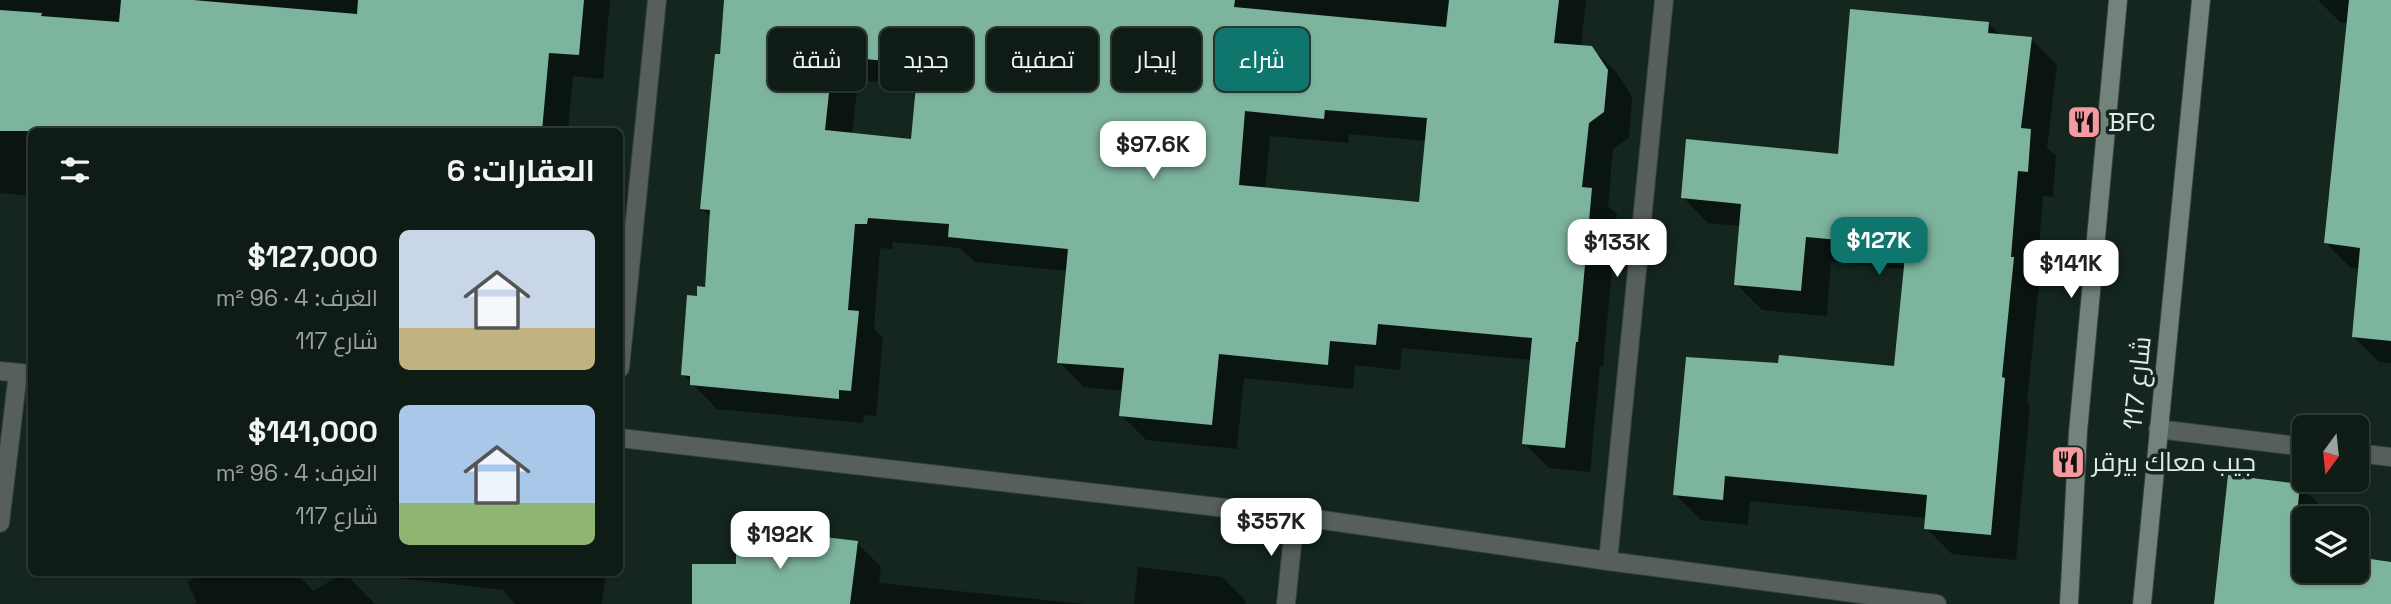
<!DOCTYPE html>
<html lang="ar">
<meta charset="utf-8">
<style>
body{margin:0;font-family:"Space Grotesk",Cairo,sans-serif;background:#1d2923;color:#f1f3f6;direction:rtl;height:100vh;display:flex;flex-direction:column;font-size:26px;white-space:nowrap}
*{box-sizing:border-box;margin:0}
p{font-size:23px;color:#9ba1a1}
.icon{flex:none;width:38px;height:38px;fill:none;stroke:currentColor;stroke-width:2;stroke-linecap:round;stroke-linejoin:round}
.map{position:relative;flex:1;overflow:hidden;direction:ltr}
.details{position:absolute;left:28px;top:128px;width:595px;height:448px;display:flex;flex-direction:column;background:#0f1c16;border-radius:10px;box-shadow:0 2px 5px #0004,0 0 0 2px #2f3a35;direction:rtl}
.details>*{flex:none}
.guide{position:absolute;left:644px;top:28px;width:665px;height:63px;direction:rtl;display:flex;gap:14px}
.needle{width:46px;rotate:195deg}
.tools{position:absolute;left:2292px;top:415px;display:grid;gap:14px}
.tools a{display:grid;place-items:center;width:77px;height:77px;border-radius:10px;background:#0f1c16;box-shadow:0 2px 5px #0004,0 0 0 2px #2f3a35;font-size:35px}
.price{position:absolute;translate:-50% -60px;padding:0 16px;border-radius:14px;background:#fff;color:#222;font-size:23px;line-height:46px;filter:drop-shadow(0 2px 4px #0008)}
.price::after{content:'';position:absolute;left:50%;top:42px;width:21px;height:16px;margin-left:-10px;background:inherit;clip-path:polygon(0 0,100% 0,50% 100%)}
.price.on{background:#0f766e;color:#fff}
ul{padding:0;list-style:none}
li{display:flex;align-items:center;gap:21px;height:175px;padding:0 28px}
li span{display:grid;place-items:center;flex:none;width:196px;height:140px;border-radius:10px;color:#555}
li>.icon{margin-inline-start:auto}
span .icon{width:84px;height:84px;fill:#fffc;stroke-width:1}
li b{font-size:30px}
h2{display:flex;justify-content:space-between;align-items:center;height:84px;padding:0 28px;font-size:30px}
.tag{padding:0 24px;border-radius:10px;background:#0f1c16;box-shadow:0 2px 5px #0004,0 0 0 2px #2f3a35;font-size:24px;line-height:63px}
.tag.on{background:#0f766e;color:#fff}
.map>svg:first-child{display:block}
.shadow{fill:#0007;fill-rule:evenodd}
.building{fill:#7db49d;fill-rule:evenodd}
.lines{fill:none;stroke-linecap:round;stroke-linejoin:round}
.street-casing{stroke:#30423a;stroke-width:20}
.secondary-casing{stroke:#30423a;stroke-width:20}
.street{stroke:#565f5b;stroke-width:18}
.secondary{stroke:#74827c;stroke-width:18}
.labels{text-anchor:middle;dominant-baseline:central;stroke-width:7;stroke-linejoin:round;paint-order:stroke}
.poi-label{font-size:26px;fill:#dfebe5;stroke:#14261e;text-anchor:start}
.street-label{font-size:26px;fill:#dfebe5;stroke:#14261e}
</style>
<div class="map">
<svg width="2391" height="604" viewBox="0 0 2391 604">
<rect width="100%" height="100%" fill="#14261e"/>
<path class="shadow" d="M0,0H610L603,79L573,76L568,131H32V196L0,193Z
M727,0H1586L1581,47L1592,48L1617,73L1632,97L1629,138L1613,149L1608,206L1617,214L1603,367L1600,366L1590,472L1549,468L1524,443L1532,360L1402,348L1400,370L1355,365L1353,389L1244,378L1237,449L1146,440L1121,415L1123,391L1084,387L1059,362L1068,271L975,262L960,248L893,242L892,249L880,248L874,329L883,338L876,416L864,415L863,423L717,409L683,374L706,288L711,218L702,208L722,56ZM858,80L918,86L913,141L852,134ZM1349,134L1427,141L1420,204L1265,190L1270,136L1348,143Z
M2318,0H2391V363L2379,362L2354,337L2360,269L2351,268L2325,242L2348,23L2340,22Z
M1988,23L2001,36L2031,39L2057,65L2047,147L2056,156L2053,197L2043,196L2036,282L2039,284L2027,402L2030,405L2016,560L1952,554L1926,528L1927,518L1750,501L1748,525L1701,520L1675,494L1779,365L1896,368L1905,269L1831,262L1827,316L1762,310L1736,284L1741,226L1708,223L1683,197L1839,156Z
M2300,485L2325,511V518H2305V570H2357L2391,563V604H2216Z
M857,543L881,567L879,583L1083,604H694L738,566Z
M1138,567L1222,577L1246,601L1245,604H1134Z
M206,572H244L247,576L253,572H296L313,591L345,573L375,604H193L197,602L187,582Z
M391,572H606L602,604H515L503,590L398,578Z"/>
<path class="building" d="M121,0H193L357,14L358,0H584L579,55L549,53L542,131H0V10L42,13L41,16L119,22Z
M724,0H1235L1234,7L1446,27L1449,0H1559L1554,43L1592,46L1608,70L1604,112L1589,123L1582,187L1592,188L1578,342H1576L1565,448L1522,444L1532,338L1378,324L1376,345L1330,341L1328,365L1219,354L1212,425L1119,416L1124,368L1057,363L1068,249L948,237L949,224L868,218L867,224H855L848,310L859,311L851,391L839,390V399L690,385V376L681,375L687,295L697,296V286L705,287L710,210L700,209L715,54H720ZM833,56L918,64L911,139L825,130ZM1325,110L1427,118L1419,202L1239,185L1245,111L1324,119Z
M2349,0H2391V341L2352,337L2360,248L2324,243Z
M1850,9L1989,22L1988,33L2032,37L2021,128L2031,129L2028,172L2018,171L2011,257H2014L2002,377L2005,378L1991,535L1924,529L1927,495L1725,476L1723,500L1673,495L1686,357L1778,363L1779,355L1894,366L1906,246L1806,237L1801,291L1734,285L1741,204L1681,198L1686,139L1838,154Z
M2228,475L2300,484L2295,536L2305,537V570H2357V557L2391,562V604H2214Z
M736,531H774L858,541L850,604H692V564H736Z"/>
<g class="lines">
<g class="street-casing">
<path id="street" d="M620,368L657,0
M0,371L32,374
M2158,429L2305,447
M620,438L1295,516L1608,561L1937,604
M2357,453L2391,457
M0,523L18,373
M1608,561L1664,0
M1286,604L1295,516"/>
</g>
<g class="secondary-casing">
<path id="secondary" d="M2069,604L2078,432L2118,0
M2142,604L2201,0"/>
</g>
<use href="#street" class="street"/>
<use href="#secondary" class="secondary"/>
</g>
<defs>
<g id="restaurant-square" transform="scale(1.75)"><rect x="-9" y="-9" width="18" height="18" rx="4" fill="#f49aa0" stroke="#14261e"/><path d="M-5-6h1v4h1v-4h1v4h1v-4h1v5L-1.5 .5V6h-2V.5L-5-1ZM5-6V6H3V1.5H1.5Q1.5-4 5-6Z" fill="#111"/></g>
</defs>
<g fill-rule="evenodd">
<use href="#restaurant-square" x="2084" y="122"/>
<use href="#restaurant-square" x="2068" y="462"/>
</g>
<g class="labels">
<g class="poi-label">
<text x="2108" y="122">BFC</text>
<text x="2092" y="462">جيب معاك بيرقر</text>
</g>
<g class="street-label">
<text transform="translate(2137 383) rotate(-84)">شارع 117</text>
</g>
</g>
</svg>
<div class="tools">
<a><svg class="needle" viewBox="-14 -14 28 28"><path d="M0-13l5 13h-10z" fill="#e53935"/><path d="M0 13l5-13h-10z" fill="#9ba1a1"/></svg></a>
<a><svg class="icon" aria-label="layers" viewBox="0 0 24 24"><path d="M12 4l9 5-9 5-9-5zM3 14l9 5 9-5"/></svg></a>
</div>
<b class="price" style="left:1153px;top:181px">$97.6K</b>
<b class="price on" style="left:1879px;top:277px">$127K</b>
<b class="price" style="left:1617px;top:279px">$133K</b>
<b class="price" style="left:2071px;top:300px">$141K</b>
<b class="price" style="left:1271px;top:558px">$357K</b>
<b class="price" style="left:780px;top:571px">$192K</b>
<div class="guide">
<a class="tag on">شراء</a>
<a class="tag">إيجار</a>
<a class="tag">تصفية</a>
<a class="tag">جديد</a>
<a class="tag">شقة</a>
</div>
<section class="details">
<h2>العقارات: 6<svg class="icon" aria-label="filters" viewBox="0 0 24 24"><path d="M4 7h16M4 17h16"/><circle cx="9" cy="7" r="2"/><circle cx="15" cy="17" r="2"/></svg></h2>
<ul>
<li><span style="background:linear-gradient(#c9d6e8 70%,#c2b280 0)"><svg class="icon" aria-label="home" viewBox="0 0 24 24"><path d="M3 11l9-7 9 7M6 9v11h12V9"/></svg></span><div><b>$127,000</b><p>الغرف: 4 · 96 m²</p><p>شارع 117</p></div></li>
<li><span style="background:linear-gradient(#a9c7e8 70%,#8fb573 0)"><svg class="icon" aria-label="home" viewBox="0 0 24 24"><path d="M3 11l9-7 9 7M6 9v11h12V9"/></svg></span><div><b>$141,000</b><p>الغرف: 4 · 96 m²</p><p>شارع 117</p></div></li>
</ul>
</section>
</div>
